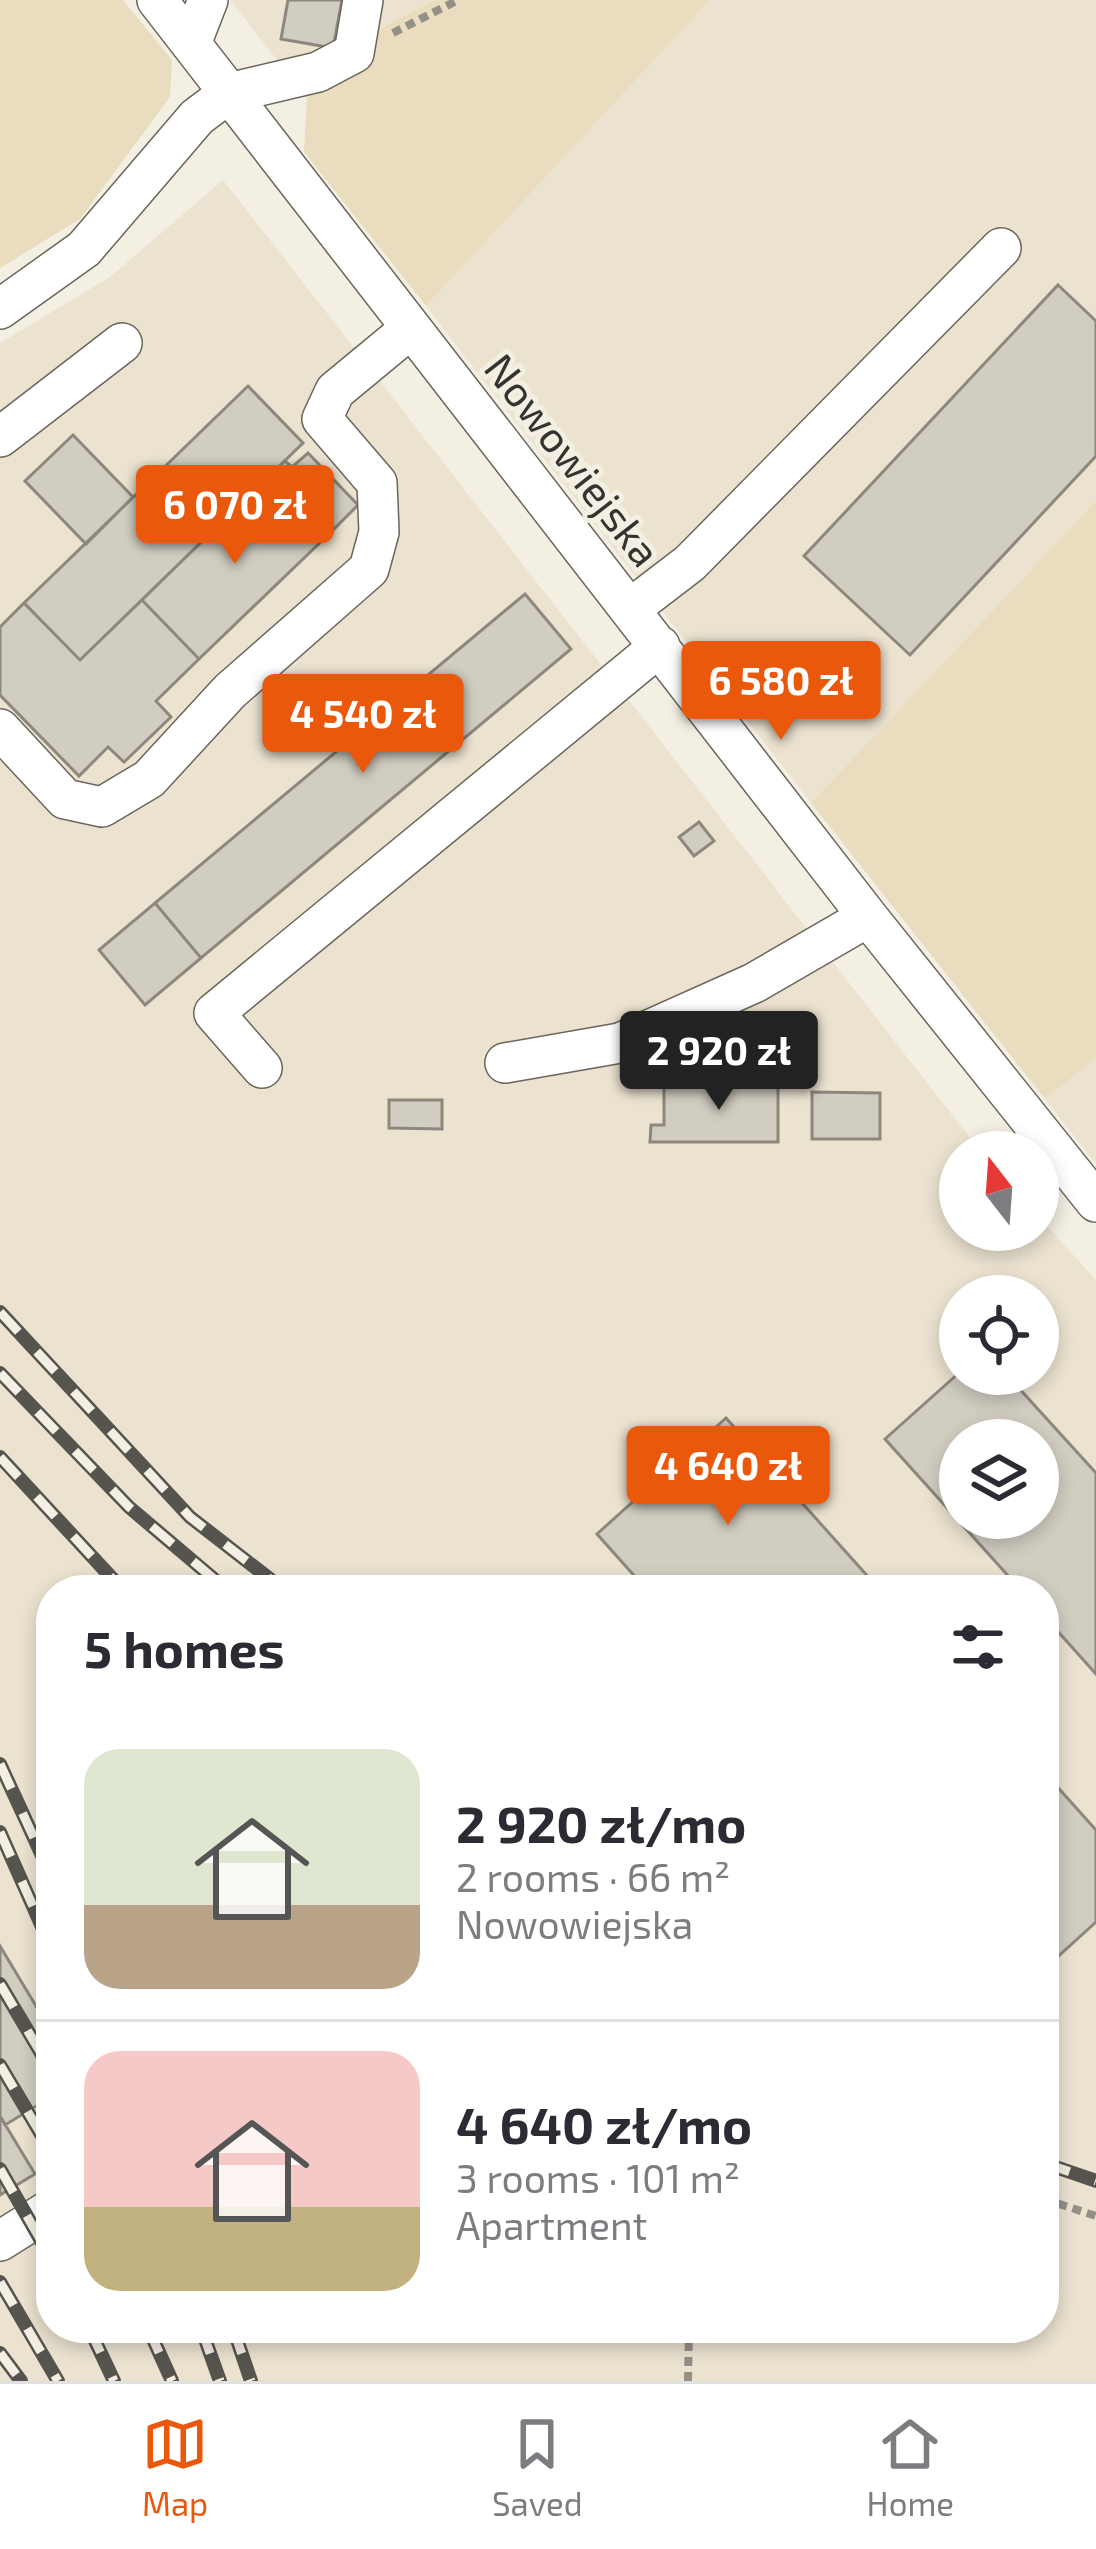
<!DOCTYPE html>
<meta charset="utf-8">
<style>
body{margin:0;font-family:"Exo 2",sans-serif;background:#f7f7f7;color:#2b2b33;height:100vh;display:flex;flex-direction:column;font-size:45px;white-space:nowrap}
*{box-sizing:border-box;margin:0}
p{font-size:39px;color:#7c7c81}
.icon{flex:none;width:66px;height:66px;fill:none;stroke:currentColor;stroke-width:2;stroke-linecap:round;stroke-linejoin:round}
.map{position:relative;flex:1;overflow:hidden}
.sheet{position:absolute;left:36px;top:1575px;width:1023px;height:768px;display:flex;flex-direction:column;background:#fff;border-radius:48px;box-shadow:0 6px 18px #0003}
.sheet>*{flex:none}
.needle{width:78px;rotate:343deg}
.tools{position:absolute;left:939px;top:1131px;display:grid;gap:24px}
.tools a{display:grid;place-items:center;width:120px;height:120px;border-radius:50%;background:#fff;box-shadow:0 6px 18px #0003;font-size:60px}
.price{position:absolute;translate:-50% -102px;padding:0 27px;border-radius:12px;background:#ea580c;color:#fff;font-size:39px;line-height:78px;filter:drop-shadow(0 3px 6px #0008)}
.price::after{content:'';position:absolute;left:50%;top:72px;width:36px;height:27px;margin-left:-18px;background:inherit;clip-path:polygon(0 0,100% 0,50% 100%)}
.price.selected{background:#222;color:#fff}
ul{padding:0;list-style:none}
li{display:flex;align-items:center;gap:36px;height:300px;padding:0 48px}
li+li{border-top:3px solid #e1e1e2}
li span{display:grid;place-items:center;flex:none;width:336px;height:240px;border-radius:36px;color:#555}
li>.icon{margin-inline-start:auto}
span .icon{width:144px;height:144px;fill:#fffc;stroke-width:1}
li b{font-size:51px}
h2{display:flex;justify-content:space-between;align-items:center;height:144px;padding:0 48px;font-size:51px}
.menu{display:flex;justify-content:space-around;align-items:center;height:168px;border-top:3px solid #e1e1e2;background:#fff;font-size:33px;color:#7c7c81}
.menu a{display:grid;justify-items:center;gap:6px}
.menu .selected{color:#ea580c}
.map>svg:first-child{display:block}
.built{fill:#ebe2d0;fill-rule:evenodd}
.green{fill:#eadcbe}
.building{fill:#d2cdc1;stroke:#8d887d;stroke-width:3;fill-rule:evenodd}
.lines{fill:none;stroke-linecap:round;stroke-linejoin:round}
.minor-casing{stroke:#6b665b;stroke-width:42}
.path{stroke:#939088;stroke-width:8;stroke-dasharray:9 6;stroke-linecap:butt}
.minor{stroke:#fff;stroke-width:39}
.rail-casing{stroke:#56544e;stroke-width:14}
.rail{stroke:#f4efe3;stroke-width:9;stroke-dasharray:27;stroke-linecap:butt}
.labels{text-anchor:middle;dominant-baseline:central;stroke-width:10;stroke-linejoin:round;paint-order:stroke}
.street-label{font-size:42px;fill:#35332f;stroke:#f4efe3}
</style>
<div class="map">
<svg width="1096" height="2381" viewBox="0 0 1096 2381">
<rect width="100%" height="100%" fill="#f4efe3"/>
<path class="built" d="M230,0H435L376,31L367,61L307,98Z
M710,0H1096V501L811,803L426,306Z
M223,180L981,1152H960V1230H1038V1216L1096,1280V2381H0V343L110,277ZM960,1296H1038V1374H960ZM960,1440H1038V1518H960ZM51,1590H1044V2328H51Z
M1096,1058V1164L1045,1099Z"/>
<path class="green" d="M0,0H123L172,60L170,97L80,219L0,268Z
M435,0H710L426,306L304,152L307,98L367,61L376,31Z
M1096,501V1058L1045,1099L811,803Z"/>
<path class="building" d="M288,0H342L333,48L281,39Z
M1058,285L1096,321V456L910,655L804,556Z
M248,386L303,443L80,660L24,603Z
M73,435L133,497L86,544L25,481Z
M308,453L358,505L329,534L271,474L285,461L292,467Z
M271,474L329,534L199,659L142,600Z
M525,594L571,649L201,958L155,903Z
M142,600L199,659L156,701L171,717L124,762L108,747L79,776L0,695V627L24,603L80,660Z
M699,822L714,841L694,856L679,837Z
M155,903L201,958L145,1005L99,950Z
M664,1082L778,1083V1142H650L651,1125H664Z
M812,1092L880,1093V1139H812Z
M389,1100H442V1129L389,1128Z
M960,1372L1006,1374L1096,1473V1674L1044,1616V1590H1021L885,1439ZM960,1440H1038V1518H960Z
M726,1418L880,1590H647L597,1534Z
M1044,1772L1096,1830V1922L1044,1969Z
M0,1946L51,2031V2097L5,2125L0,2116Z
M0,2116L35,2174L0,2195Z"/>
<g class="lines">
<g class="minor-casing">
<path id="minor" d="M157,0L868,917L1096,1202
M191,44L208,0
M0,309L84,249L197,117L229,93L318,72L354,53L363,0
M0,437L122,343
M630,609L690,563L1001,248
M0,729L65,799L102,807L149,779L230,691L369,569L379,532L377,483L322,419L335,391L410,329
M505,1063L620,1043L754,983L868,917
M262,1068L214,1013L660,646
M0,2241L51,2209"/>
</g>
<path class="path" d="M393,33L458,0
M1044,2199L1096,2216
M688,2381L689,2328"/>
<use href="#minor" class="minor"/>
<g class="rail-casing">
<path id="rail" d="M0,1312L190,1517L284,1590
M0,1373L129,1507L227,1590
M0,1457L123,1590
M0,1764L51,1875
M0,1832L51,1947
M0,1984L51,2070
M0,2065L51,2151
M1044,2163L1096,2181
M0,2169L51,2258
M0,2282L58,2381
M89,2328L114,2381
M148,2328L172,2381
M201,2328L220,2381
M233,2328L251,2381
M0,2353L21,2381"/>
</g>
<use href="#rail" class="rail"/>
</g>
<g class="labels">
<g class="street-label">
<text transform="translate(574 459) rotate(52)">Nowowiejska</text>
</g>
</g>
</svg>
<div class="tools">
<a><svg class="needle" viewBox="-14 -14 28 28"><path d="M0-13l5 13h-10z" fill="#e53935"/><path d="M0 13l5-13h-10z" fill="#7c7c81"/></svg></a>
<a><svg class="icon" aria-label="locate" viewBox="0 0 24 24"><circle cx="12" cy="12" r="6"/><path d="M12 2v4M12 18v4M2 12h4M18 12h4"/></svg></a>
<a><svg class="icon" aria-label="layers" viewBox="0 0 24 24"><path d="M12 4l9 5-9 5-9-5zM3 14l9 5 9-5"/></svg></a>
</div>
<b class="price" style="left:235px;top:567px">6 070 zł</b>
<b class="price" style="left:781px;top:743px">6 580 zł</b>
<b class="price" style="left:363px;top:776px">4 540 zł</b>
<b class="price selected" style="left:719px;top:1113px">2 920 zł</b>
<b class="price" style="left:728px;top:1528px">4 640 zł</b>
<section class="sheet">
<h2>5 homes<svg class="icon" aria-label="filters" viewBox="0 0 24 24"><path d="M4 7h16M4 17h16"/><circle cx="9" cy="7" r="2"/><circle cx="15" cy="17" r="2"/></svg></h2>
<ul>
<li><span style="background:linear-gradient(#dfe7d0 65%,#b9a48a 0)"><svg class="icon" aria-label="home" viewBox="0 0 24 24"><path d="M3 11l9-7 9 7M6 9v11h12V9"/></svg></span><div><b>2 920 zł/mo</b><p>2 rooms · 66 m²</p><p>Nowowiejska</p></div></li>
<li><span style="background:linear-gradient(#f6c9c9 65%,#c2b280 0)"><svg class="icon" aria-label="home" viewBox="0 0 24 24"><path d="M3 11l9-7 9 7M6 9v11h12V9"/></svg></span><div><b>4 640 zł/mo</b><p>3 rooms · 101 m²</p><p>Apartment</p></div></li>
</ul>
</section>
</div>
<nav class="menu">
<a class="selected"><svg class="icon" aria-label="map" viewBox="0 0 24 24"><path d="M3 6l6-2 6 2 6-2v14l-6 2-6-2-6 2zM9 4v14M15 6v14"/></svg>Map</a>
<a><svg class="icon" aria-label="saved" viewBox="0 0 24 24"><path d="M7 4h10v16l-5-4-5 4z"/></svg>Saved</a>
<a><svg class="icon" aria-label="home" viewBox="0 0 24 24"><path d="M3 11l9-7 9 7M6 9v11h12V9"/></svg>Home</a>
</nav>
